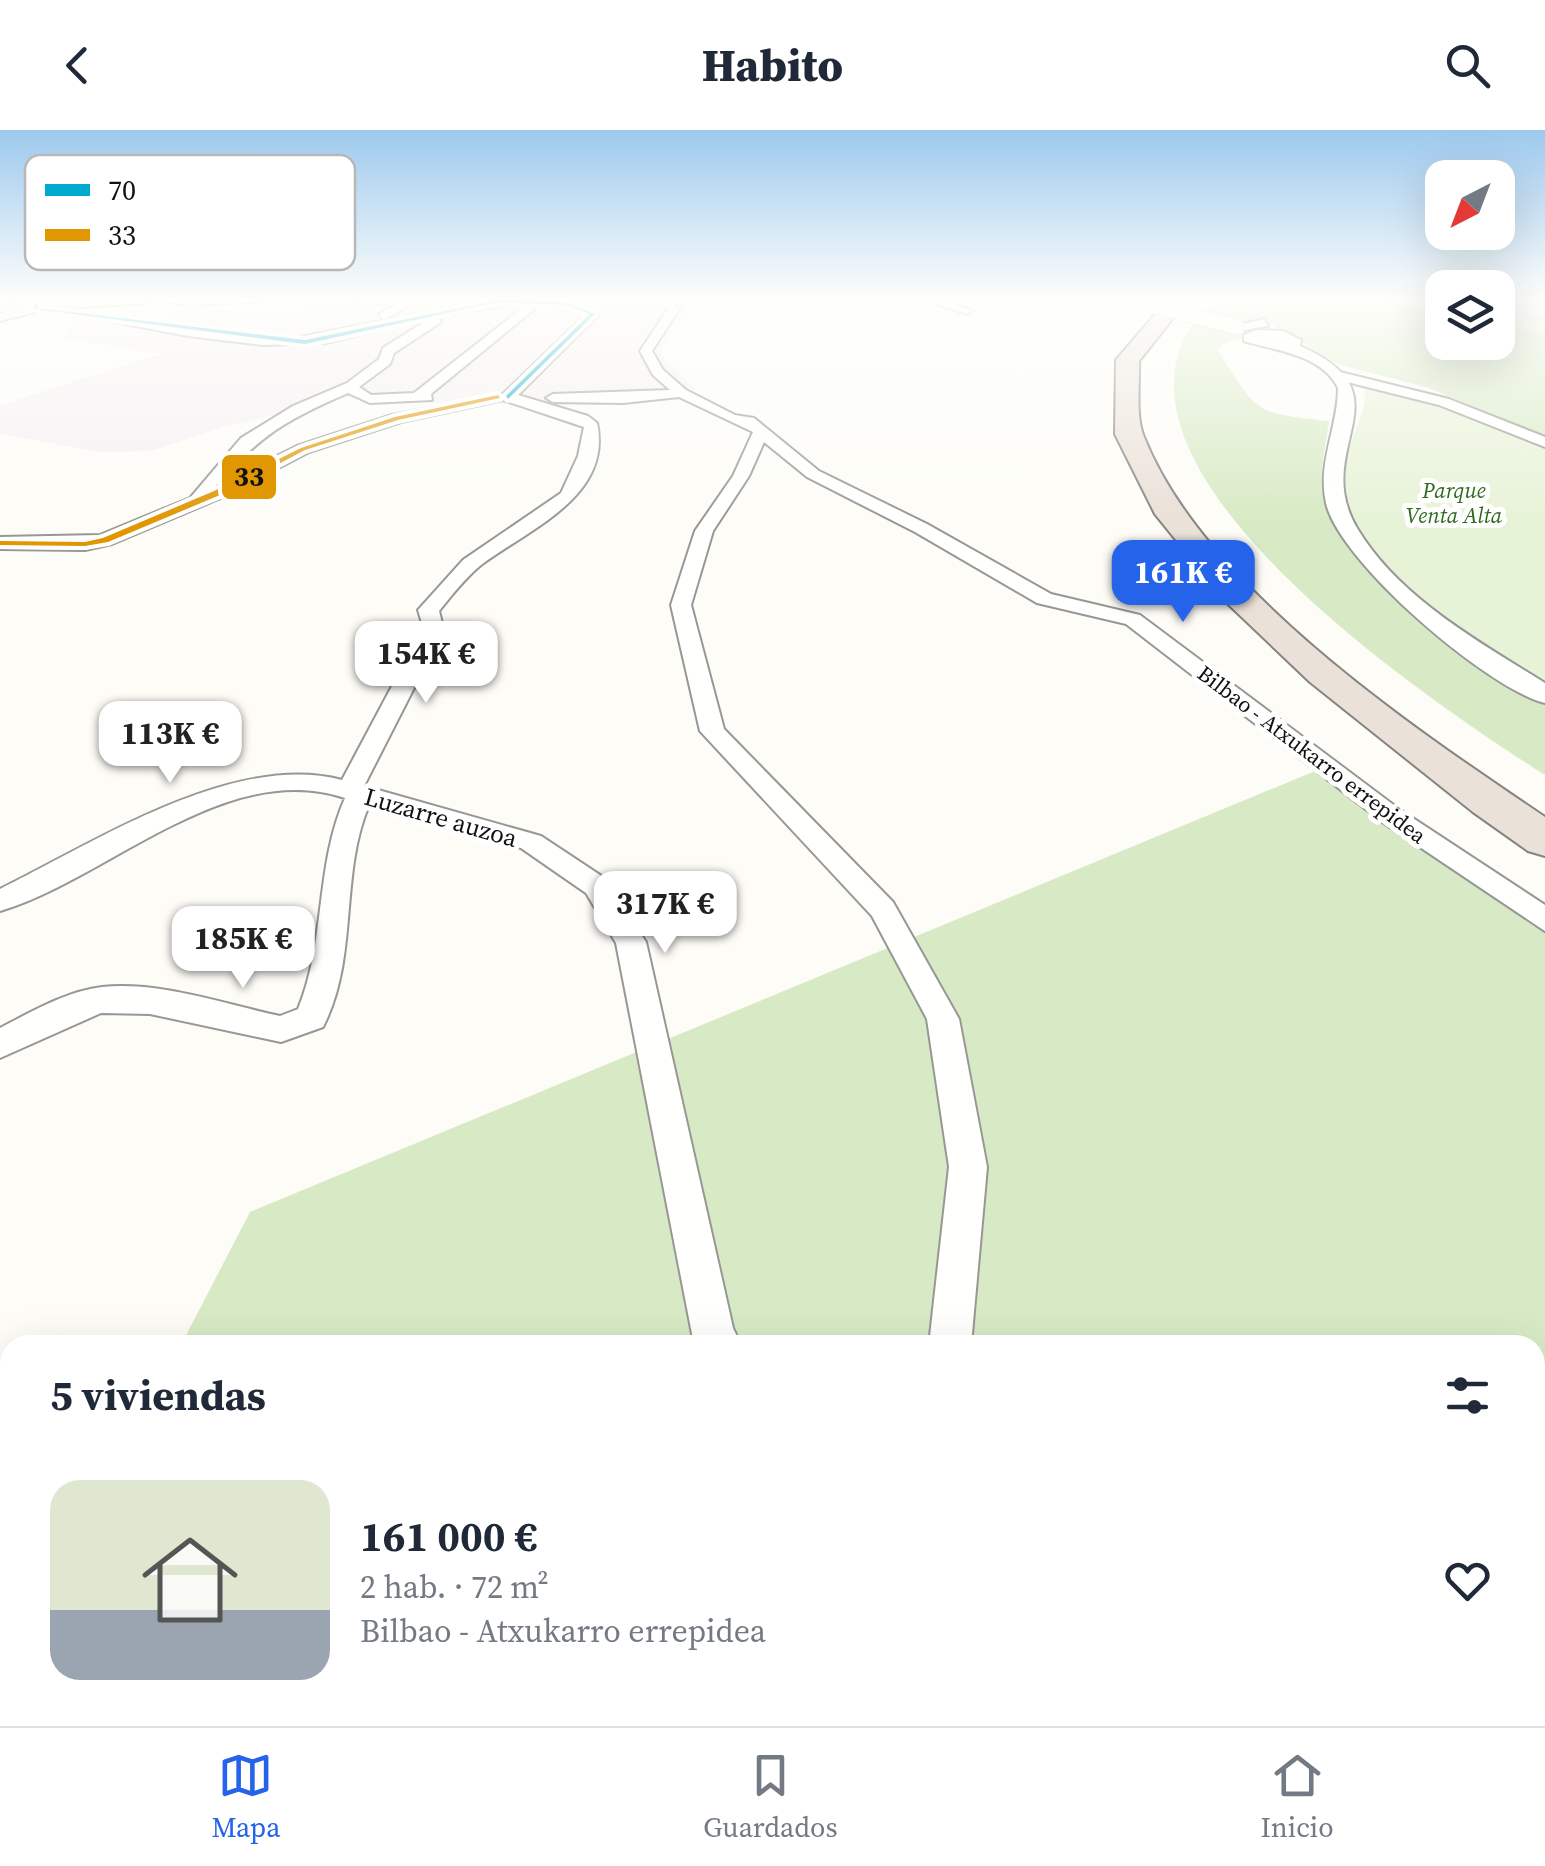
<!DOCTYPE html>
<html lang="es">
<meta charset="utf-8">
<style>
body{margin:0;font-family:"Source Serif 4",serif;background:#f2f2f3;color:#1f2937;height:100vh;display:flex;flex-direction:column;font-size:38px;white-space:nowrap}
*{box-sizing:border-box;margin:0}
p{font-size:32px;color:#747a83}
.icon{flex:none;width:55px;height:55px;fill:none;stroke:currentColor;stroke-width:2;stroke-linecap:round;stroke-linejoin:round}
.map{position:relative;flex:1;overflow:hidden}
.side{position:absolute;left:0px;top:1205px;width:1545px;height:392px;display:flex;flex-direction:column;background:#fff;border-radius:30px 30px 0 0;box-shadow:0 10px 40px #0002}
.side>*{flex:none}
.needle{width:65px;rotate:222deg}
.buttons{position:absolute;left:1425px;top:30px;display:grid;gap:20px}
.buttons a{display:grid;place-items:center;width:90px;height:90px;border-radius:20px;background:#fff;box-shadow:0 10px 40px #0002;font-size:50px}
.price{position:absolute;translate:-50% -85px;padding:0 22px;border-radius:20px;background:#fff;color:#222;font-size:32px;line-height:65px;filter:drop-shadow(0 2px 5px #0008)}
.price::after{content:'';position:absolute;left:50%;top:60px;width:30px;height:22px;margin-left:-15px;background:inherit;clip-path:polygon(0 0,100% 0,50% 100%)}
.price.active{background:#2563eb;color:#fff}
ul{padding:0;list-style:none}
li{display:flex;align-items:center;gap:30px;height:250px;padding:0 50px}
li span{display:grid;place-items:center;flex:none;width:280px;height:200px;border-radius:30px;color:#555}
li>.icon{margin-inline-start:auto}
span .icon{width:120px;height:120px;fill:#fffc;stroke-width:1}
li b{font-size:42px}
h2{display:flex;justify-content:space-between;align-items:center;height:120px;padding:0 50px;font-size:42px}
header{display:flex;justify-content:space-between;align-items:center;height:130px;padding:0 50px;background:#fff;font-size:45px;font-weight:800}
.menu{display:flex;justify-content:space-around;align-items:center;height:140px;border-top:2px solid #e0e1e3;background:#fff;font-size:28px;color:#747a83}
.menu a{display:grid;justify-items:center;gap:5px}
.menu .active{color:#2563eb}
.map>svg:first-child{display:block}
.industrial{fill:#f5f0f3}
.green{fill:#e7f3d7}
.forest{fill:#d8eac5}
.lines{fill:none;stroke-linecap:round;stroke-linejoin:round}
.minor-casing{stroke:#979795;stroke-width:4}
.tertiary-casing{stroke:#979795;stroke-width:4}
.primary-casing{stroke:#858482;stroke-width:4}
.motorway-casing{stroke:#858482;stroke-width:4}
.minor{fill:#fffffe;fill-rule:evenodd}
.tertiary{fill:#fffffe;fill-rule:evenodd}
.primary{fill:#ede9dc;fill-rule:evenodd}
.motorway{fill:#eae1d8;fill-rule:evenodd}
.tertiary-bridge-casing{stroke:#979795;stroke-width:16;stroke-linecap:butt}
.tertiary-bridge{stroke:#fffffe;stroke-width:15}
.bus-1-casing{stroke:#fff;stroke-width:8}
.bus-2-casing{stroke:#fff;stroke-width:8}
.bus-1{fill:#00a9ce;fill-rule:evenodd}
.bus-2{fill:#e09702;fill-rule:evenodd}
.labels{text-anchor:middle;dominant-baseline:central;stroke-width:10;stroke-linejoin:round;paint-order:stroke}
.far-park-label{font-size:22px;font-style:italic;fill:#2f6b1f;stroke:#fff}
.far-street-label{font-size:22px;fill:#111;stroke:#fff}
.street-label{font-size:25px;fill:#111;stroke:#fff}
.key{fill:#fff;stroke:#b8b8b8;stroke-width:2.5}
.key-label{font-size:28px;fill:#111}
.line-badge{stroke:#fff;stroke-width:4}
.pale-badge-label{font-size:28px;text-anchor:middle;font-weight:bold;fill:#111}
</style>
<header><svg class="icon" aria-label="back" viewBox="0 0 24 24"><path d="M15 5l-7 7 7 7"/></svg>Habito<svg class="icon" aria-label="search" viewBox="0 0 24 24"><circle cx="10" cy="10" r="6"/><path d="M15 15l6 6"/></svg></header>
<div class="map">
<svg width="1545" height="1596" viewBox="0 0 1545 1596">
<rect width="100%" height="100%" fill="#fdfcf7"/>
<path class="industrial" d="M397,168L421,172L440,168H671L686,177L687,183L664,213L662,226L696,260L664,270L595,275L376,272L348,267L227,296L150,321L101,322L0,304V275L161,224L63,208L83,187L159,189L186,178L269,184L314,171Z"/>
<path class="green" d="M1498,168H1545V174L1519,177L1545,189V203L1498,197Z
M1365,259L1418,264L1545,312V555C1487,519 1345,429 1342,354C1341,323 1367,288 1365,259Z"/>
<path class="forest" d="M1228,168H1383L1442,188V212H1498V197L1545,203V306L1429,258L1337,234L1273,195L1236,194L1200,183Z
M1196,189L1242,203L1241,209L1221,215L1218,221C1260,285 1252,282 1329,291C1326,315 1318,344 1324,368C1344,455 1476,523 1545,571V645C1439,577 1082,342 1196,189Z
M1315,641L1545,786V1596H0V1564L10,1544V1588H1535V1215H181L250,1082Z"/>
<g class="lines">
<g class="minor-casing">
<path id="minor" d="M140,168H330L190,175Z
M396,168L412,174L383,190L379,184L396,175L350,172Z
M498,168L569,169L599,184L518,265L588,286L597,293C613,367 527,400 481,435C465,448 452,465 439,481L442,493L439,509L364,656L541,706L606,749L646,812L733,1198L741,1215H695L693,1209L616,813L586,763L521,718L369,675C339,746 359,827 323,897L281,912L150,884L101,883L0,928V898C31,882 67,861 102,857C160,851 224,874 280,886L298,879C326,811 315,736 345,668C225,628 108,749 0,781V759C94,713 234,621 342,650L417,509L422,493L418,480L463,430L561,363L578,326L584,297L503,270L401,292L309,322L223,367L112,414L85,420L0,419V407L100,405L190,368L241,308L293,276L347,253L379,229L383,218L432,187L326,213L262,215L188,206L41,178L47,175L226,204L296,208ZM530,172L414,263L371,265L359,257L390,234L394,223L441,192L438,186ZM543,172L566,175L585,185L503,264L392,285L297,316L215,357C260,305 286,290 348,263L370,273L432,270L431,264Z
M651,168H664L680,178L652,221L663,240L686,260L735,285L754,288L819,341L927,394L1051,464L1140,485L1399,679L1545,775V801L1381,691L1126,494L1037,473L915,402L807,347L764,312L749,346L713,401L691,475L724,599L893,772L959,889L987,1037L971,1215H929L949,1037L927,889L872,786L700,601L671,475L695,401L733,346L753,302L679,267L623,273L553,272L546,268L553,264L670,260L653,245L640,221L668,179Z
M918,168H934L973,181L967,184Z
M40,177V181L0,191V183Z
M1264,189L1268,196L1237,201L1231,197Z
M1340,242L1449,269L1545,307V317L1439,275L1335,249Z"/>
</g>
<g class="tertiary-casing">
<path id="tertiary" d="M1256,200L1283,201L1301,210L1300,216C1412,265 1309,317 1357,398C1398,467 1479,512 1545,553V573C1488,559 1339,432 1326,373C1317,333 1338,297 1338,258C1321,224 1276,221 1244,211V205Z"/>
</g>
<g class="primary-casing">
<path id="primary" d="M71,168H155L147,173L0,182V172Z"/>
</g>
<g class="motorway-casing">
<path id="motorway" d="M1169,168H1189L1139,231C1140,253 1135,286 1144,307C1204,458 1413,598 1545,687V726L1528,721L1473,682L1310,552L1227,473L1155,384L1115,304L1116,230Z"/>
</g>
<use href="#minor" class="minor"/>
<use href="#tertiary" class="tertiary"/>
<use href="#primary" class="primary"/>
<use href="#motorway" class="motorway"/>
<g class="tertiary-bridge-casing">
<path id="tertiary-bridge" d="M1125,168L1237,197"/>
</g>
<use href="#tertiary-bridge" class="tertiary-bridge"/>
<g class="bus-1-casing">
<path id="bus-1" d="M498,170L568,173L595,184L508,269L506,266L590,184L567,175L498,172L305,214L34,179V174L36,173L38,174V178L305,210Z"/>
</g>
<g class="bus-2-casing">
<path id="bus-2" d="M498,265L500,268L398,290L305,320L220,365L108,412L85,416L0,415V411L85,412L103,408L214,361L301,318L395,287Z"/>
</g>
<use href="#bus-1" class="bus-1"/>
<use href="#bus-2" class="bus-2"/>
</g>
<linearGradient id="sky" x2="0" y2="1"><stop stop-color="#9dc9ee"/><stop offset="0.43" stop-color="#fefefb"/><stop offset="1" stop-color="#fefefb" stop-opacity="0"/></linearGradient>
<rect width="1545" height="391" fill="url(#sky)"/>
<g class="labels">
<g class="far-park-label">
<text x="1454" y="360">Parque<tspan x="1454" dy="25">Venta Alta</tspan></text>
</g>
<g class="far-street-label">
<text transform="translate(1312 624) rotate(37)">Bilbao - Atxukarro errepidea</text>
</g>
<g class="street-label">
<text transform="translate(441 687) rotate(16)">Luzarre auzoa</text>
</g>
</g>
<rect x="25" y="25" width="330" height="115" rx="15" class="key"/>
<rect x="45" y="54" width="45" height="12" fill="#00a9ce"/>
<rect x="45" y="99" width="45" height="12" fill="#e09702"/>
<g class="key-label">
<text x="108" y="70">70</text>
<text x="108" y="115">33</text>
</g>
<rect class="line-badge" x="220" y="323" width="58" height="48" rx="10" fill="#e09702"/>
<g class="pale-badge-label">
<text x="249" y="356">33</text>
</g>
</svg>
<div class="buttons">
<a><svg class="needle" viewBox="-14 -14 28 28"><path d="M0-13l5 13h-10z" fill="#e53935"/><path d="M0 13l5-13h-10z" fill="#747a83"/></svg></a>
<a><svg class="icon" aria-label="layers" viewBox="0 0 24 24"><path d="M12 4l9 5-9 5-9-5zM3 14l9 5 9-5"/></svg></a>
</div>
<b class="price active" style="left:1183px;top:495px">161K €</b>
<b class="price" style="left:426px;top:576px">154K €</b>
<b class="price" style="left:170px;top:656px">113K €</b>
<b class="price" style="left:665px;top:826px">317K €</b>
<b class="price" style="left:243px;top:861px">185K €</b>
<section class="side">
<h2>5 viviendas<svg class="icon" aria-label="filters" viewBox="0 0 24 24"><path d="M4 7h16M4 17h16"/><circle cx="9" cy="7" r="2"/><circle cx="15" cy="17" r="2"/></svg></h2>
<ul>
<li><span style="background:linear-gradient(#dfe7d0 65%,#9aa5b1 0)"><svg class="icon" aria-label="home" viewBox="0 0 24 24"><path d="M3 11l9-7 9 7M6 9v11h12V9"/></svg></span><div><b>161 000 €</b><p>2 hab. · 72 m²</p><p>Bilbao - Atxukarro errepidea</p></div><svg class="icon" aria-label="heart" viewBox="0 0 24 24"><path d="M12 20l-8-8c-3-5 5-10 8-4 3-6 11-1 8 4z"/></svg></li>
</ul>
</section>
</div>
<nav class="menu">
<a class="active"><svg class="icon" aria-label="map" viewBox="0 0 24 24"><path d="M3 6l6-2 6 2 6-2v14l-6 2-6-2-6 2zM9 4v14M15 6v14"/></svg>Mapa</a>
<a><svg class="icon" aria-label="saved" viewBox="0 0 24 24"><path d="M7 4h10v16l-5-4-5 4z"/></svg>Guardados</a>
<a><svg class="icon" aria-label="home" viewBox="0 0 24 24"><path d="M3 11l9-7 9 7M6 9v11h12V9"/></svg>Inicio</a>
</nav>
